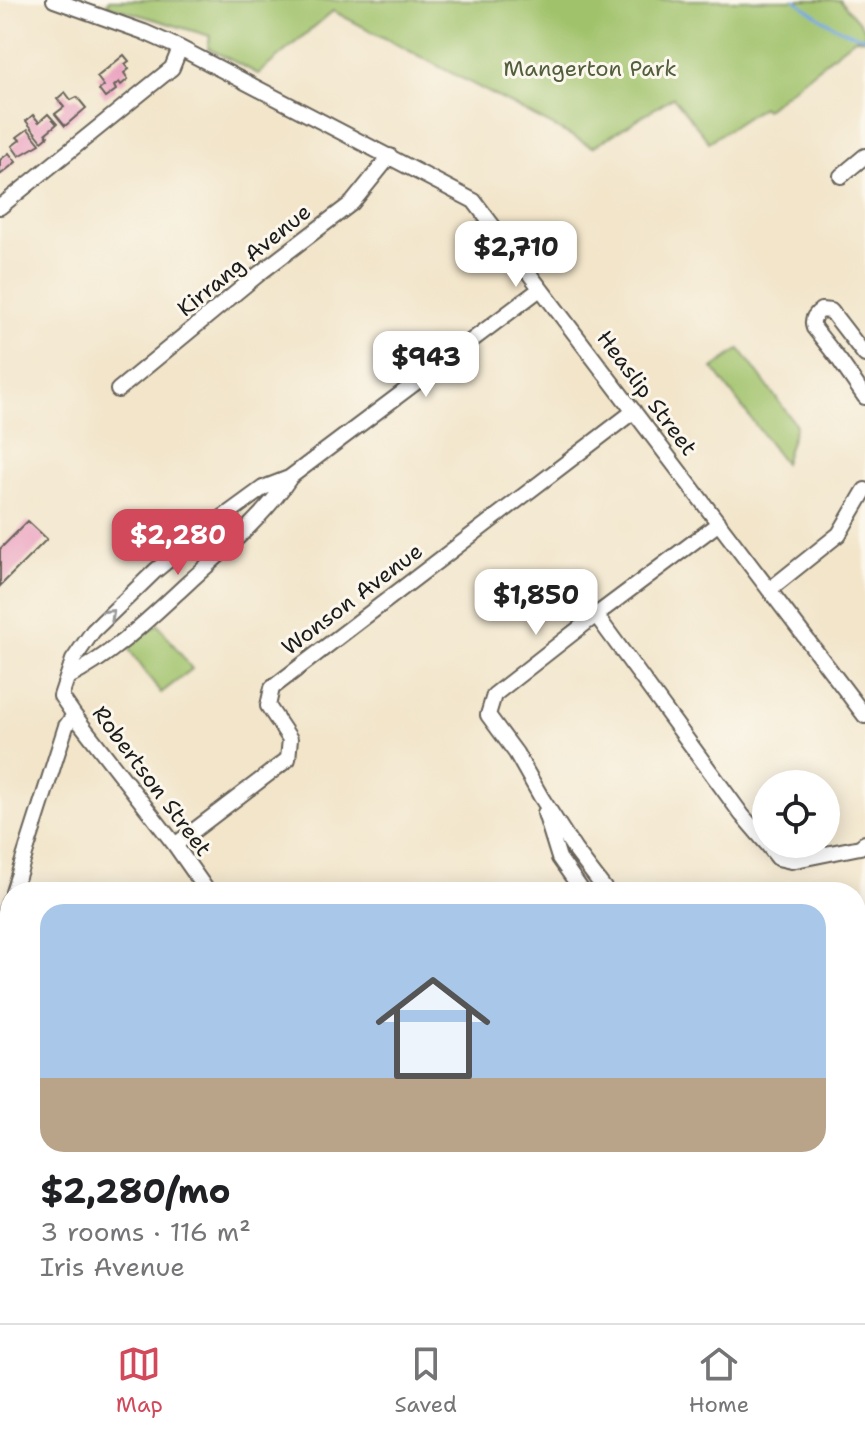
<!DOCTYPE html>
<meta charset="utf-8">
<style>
body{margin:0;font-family:"Shantell Sans",sans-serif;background:#f2f2f2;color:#202124;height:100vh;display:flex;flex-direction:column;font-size:30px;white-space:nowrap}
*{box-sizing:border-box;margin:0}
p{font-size:26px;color:#757577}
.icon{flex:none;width:44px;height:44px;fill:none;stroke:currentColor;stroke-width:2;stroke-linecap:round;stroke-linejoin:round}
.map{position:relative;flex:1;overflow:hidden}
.side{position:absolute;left:0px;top:882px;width:866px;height:442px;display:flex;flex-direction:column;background:#fff;border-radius:32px 32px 0 0;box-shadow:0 4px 20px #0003}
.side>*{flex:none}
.fabs{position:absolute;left:752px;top:770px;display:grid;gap:16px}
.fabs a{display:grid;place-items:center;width:88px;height:88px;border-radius:50%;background:#fff;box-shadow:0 4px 20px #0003;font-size:40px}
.price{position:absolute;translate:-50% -68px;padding:0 18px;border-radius:16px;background:#fff;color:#222;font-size:26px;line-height:52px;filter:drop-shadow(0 2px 4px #0008)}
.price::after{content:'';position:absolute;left:50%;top:48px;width:24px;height:18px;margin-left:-12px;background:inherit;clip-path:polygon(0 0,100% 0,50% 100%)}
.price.selected{background:#d1495b;color:#fff}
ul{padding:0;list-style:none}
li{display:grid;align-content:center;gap:16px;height:424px;padding:0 40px}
li span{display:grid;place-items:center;height:248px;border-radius:24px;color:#555}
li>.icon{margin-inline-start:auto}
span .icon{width:144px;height:144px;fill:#fffc;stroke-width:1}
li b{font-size:34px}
.tab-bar{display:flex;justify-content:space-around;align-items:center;height:112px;border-top:2px solid #e0e0e0;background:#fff;font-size:22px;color:#757577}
.tab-bar a{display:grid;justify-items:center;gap:4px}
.tab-bar .selected{color:#d1495b}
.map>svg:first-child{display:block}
.green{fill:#a0c26b;stroke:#5e6f44;stroke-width:2}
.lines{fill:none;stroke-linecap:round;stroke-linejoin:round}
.stream{stroke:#71a4dd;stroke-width:3}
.building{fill:#eba5c1}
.minor-casing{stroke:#676259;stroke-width:18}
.minor{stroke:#fff;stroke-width:14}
.oneway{stroke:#999}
.labels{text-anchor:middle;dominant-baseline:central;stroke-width:6;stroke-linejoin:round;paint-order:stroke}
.park-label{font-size:22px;fill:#515e3c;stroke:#fbf7ec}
.street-label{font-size:22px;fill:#1c1c1c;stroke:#fbf7ec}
</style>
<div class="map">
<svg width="865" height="1323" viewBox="0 0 865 1323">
<rect width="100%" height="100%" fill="#fbf7ec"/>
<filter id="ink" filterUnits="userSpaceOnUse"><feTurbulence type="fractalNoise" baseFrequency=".0125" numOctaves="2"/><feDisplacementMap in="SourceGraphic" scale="16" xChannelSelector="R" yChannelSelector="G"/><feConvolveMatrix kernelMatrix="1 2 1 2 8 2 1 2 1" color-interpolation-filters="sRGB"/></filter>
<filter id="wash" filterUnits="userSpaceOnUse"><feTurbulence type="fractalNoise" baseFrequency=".006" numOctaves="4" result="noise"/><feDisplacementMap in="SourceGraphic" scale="32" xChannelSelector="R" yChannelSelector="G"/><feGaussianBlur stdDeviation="1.8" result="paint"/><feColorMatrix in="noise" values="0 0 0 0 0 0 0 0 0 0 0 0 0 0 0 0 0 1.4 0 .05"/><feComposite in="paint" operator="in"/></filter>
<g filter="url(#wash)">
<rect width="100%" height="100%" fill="#f2e5ca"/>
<path class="green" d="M109,0H840L865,29V39L855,38L765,110L762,107L709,142L673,97L593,147L333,11L258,74L208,48L210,36L107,5Z
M740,349L796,425L784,463L713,368Z
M158,624L192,669L161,693L128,648Z"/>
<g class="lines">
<path class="stream" d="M795,0C816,15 839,33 865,37"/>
</g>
<g id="blocks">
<path class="building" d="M124,55L129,61L125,64L129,69L124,73L128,79L121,85L119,82L114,86L116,90L105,98L99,90L104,86L97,77Z
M65,92L71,100L77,97L86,108L65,126L55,114L64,107L57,99Z
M48,114L57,124L46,133L48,136L42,141L26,121L33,115L39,122Z
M28,129L40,144L19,156L12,146L20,140L17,137Z
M9,153L16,162L0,175V160Z
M28,521L47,539L0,586V549Z"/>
</g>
</g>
<g filter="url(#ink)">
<use href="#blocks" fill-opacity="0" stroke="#676259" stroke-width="2"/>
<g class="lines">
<g class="minor-casing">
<path id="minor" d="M54,0L144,32L180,48L474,201L865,716
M841,176L865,156
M0,207L172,68L180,48
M865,355L831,311L821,310C814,315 811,320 814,328L840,361L865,397
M118,390L260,273L352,203L390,156
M769,590L839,534L865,490
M596,615L742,815L766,843
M67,678C113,655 152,616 189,582C224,550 262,519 289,479
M545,813L559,858L583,892
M767,844L778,858L791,861L860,847L865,843
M175,845L288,759L290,739L268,706L272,688L634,411
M13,892L66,726L74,715
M208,892L175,845L74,715L61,696L73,660L93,631L155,571L200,534L263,488L289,478L540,289
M607,892L575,850L541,797L516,753L488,715L494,695L596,615L719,523
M0,927L10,900
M856,1123L865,1116
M856,1223L865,1235
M0,1230L10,1234
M509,1314L516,1323"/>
</g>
<use href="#minor" class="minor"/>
</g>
<defs><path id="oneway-chevron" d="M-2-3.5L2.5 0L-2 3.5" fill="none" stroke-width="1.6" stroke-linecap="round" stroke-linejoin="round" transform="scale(2)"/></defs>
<use class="oneway" href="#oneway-chevron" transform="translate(110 614) rotate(-44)"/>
</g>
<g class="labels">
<g class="park-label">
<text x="590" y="68">Mangerton Park</text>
</g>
<g class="street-label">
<text transform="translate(244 260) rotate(-39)">Kirrang Avenue</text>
<text transform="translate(647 393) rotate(53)">Heaslip Street</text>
<text transform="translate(352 599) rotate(-37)">Wonson Avenue</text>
<text transform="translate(152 781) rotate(53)">Robertson Street</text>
</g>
</g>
</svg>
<div class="fabs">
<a><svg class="icon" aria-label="locate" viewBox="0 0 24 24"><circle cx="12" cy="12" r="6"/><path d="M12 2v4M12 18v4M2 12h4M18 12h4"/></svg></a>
</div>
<b class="price" style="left:516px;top:289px">$2,710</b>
<b class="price" style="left:426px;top:399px">$943</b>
<b class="price selected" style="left:178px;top:577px">$2,280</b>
<b class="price" style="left:536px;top:637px">$1,850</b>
<section class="side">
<ul>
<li><span style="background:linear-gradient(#a9c7e8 70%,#b9a48a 0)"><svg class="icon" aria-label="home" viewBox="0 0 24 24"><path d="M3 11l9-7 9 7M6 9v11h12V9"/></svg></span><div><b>$2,280/mo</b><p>3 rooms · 116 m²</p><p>Iris Avenue</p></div></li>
</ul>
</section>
</div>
<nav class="tab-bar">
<a class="selected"><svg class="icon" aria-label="map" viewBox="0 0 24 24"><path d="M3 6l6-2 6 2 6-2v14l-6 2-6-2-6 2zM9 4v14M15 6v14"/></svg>Map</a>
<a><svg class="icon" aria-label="saved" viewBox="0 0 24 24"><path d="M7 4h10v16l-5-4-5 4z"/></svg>Saved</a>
<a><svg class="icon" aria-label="home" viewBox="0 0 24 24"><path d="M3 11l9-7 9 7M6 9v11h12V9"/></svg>Home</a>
</nav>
